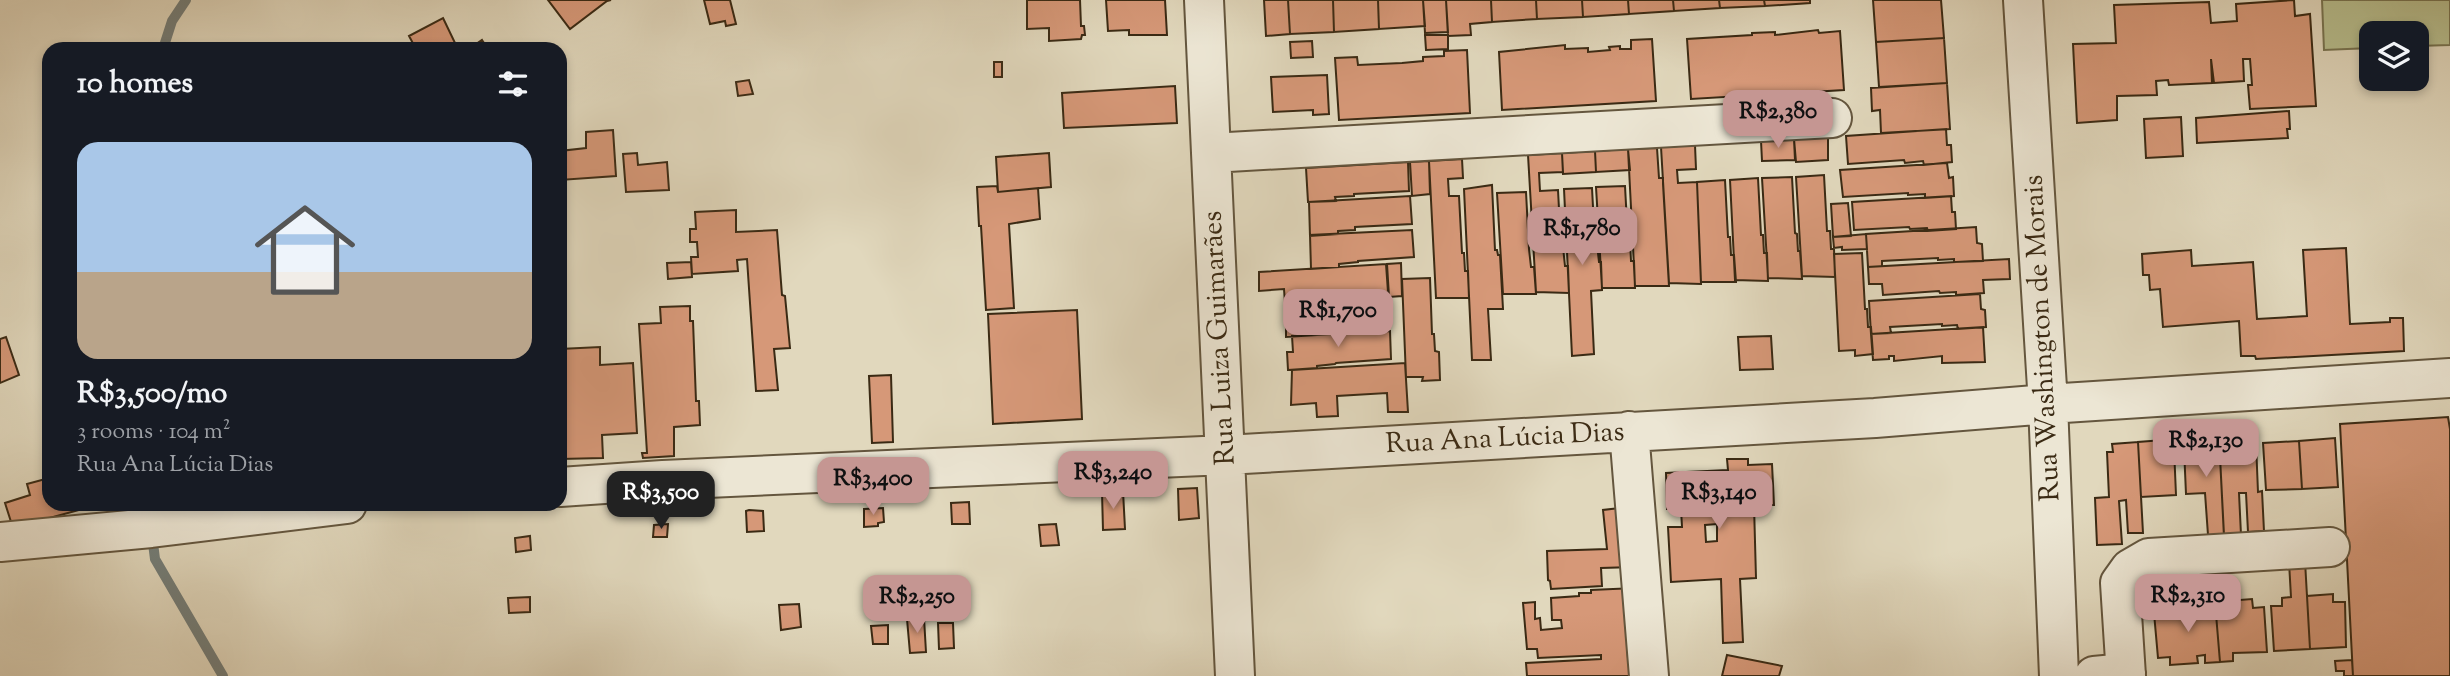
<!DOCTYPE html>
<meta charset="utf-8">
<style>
body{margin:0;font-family:"Sorts Mill Goudy",serif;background:#242831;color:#f1f3f6;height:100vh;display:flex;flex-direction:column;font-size:26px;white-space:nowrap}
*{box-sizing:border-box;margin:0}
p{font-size:23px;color:#9ea1a6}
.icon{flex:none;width:38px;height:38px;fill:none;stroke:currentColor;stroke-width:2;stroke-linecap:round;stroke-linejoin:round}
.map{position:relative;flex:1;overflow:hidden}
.details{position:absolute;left:42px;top:42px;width:525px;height:469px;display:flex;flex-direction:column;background:#171b24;border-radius:21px;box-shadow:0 4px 10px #0003}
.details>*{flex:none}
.controls{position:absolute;left:2359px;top:21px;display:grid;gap:14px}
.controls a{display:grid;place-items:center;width:70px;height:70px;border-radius:14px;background:#171b24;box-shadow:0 4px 10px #0003;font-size:35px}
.price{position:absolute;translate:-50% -60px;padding:0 16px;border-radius:14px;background:#c59692;color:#111;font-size:23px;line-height:46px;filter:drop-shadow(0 2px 4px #0008)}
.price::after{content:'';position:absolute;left:50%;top:42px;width:21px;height:16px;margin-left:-10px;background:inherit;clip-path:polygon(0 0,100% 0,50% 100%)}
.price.current{background:#222;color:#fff}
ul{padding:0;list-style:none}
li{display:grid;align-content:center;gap:14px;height:371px;padding:0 35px}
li+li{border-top:2px solid #363941}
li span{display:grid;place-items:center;height:217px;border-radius:21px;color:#555}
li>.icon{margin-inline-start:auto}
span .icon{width:126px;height:126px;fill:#fffc;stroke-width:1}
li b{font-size:30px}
h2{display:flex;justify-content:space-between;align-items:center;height:84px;padding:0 35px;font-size:30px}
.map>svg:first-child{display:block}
.green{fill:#b7be8e;stroke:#787451;stroke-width:2}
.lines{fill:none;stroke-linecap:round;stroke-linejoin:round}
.stream{stroke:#747e79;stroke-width:10}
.building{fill:#d69878;stroke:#3a2a14;stroke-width:2;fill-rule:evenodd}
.minor-casing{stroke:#64563e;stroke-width:42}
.minor{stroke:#ece6d4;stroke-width:38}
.labels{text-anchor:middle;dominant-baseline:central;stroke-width:5;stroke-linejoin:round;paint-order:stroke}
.street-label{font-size:28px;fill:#3a2a14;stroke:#ece6d4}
</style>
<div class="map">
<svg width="2450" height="676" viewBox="0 0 2450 676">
<rect width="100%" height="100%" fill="#e1d8bd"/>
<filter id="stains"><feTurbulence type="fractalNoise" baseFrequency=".00286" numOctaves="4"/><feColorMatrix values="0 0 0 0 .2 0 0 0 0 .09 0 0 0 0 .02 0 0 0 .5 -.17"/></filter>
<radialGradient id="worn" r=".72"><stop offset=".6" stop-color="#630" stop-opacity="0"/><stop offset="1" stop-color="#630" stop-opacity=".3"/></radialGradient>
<path class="green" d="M2322,0H2450V45L2417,46V33H2371V48L2324,50Z"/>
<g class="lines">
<path class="stream" d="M163,49L172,21L186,0
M148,504L155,559L223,676"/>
</g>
<path class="building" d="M548,0H611L607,1L570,29Z
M704,0H730L736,24L726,26L725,21L710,24Z
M1027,0H1080L1081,26H1084L1085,35H1082L1081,39L1049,41V28L1027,29Z
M1106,0H1165L1167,35H1129V30L1108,31Z
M1264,0H1288L1290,34L1266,36Z
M1288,0H1333L1334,32L1290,34Z
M1333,0H1378L1379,29L1334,32Z
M1378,0H1423L1425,26L1379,29Z
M1423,0H1446L1448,32L1425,33Z
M1446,0H1491L1492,22L1470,24L1471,35L1448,36Z
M1491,0H1536L1537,19L1492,22Z
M1536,0H1582L1583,17L1537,19Z
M1582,0H1628L1629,14L1583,17Z
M1628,0H1673L1674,11L1629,14Z
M1673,0H1719L1720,8L1674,11Z
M1719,0H1764L1765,6L1720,8Z
M1764,0H1810V3L1765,6Z
M1873,0H1941L1944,38L1876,42Z
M2294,0L2295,16L2310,14L2316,106L2250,109L2248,85H2252L2250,59H2243L2244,81L2214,83L2211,59L2212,83L2169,85L2168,80L2156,81L2157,95L2117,96V120L2077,123L2073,44L2116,43L2114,5L2209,2L2211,23L2237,21L2236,4Z
M443,18L456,45L447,49H416L409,36Z
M1818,30L1819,33L1840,31L1844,90L1691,99L1687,39L1752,35V33L1775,32V35Z
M1425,35H1448V49L1426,50Z
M1944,38L1947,83L1879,87L1876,42Z
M1652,39L1656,101L1502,110L1499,52L1565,45V49L1588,48V52L1610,50L1609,47L1620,46V49H1631V40Z
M482,40L488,49H469Z
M1312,41L1313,57L1291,58L1290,42Z
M1467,50L1470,113L1339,120L1335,58L1357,57L1358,65L1402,63L1423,61V57L1444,56V51Z
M994,62H1002V77H994Z
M1327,75L1329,114L1313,115V110L1273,112L1271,77Z
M749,80L753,94L738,96L736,82Z
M1947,83L1950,129L1881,133L1880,110L1872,111L1871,88Z
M1175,86L1177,123L1064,128L1062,93Z
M2289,111L2290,129H2287L2288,138L2197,143L2196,118Z
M2181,117L2183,156L2146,158L2144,119Z
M1946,129L1947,145H1951L1952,162L1924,165L1923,161L1905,163L1904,160L1848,164L1846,136Z
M613,130L616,176L560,180V151L586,148V132Z
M1828,137V160L1796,162L1794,139Z
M1794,139L1795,160L1762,161L1761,141Z
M1695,145L1696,169L1677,170L1678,183L1697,182L1701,284L1669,283L1661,147Z
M1657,148L1659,178H1663V184L1669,286H1635L1628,149Z
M1628,149L1630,170L1596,172L1595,151Z
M1595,151L1596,172L1563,174L1562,153Z
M637,153L638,165L667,162L669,190L626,192L623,154Z
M1049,153L1051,187L998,192L996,157Z
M1562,153L1563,172L1539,173L1540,191L1558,190L1561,247H1563L1565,266H1568L1569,293L1536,292L1528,155Z
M1462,159L1463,178L1448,179L1449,196H1459L1462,253H1464L1465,271H1468L1469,298H1436L1429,161Z
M1429,161L1430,194L1412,196L1410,162Z
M1408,162L1409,191L1354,194V196L1335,197L1336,201L1308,202L1306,168Z
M1947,163L1949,178L1953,177L1954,196L1925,198V194L1908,195V193L1843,197L1840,170Z
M1824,175L1827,231H1830L1831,249H1834L1835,277L1802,276L1796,177Z
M1792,177L1795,233L1797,234L1798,251H1800L1802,279L1768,278L1762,178Z
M1758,178L1761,235H1763L1764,253H1767L1768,281L1735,280L1730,180Z
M1725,180L1728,237H1730L1731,255H1734L1736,282H1701L1697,182Z
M1492,185L1495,250H1497L1498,255H1500L1503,309H1488L1491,360H1472L1464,189Z
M997,186L998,192L1038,188L1040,219L1009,224L1014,308L986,310L981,226H979L977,187Z
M1625,186L1628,242H1630L1631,261H1634L1635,288H1602L1596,187Z
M1592,188L1595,245L1597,244L1599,262H1601L1602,290L1591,291L1594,354L1572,356L1564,189Z
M1526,192L1529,249L1531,267H1534L1536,294H1503L1497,193Z
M1410,196L1412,224L1355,227V230L1338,231V234L1310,236L1309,202Z
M1951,196L1952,212H1955L1956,229L1928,231L1927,228L1910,229L1909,227L1854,230L1852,202Z
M1848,203L1851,236L1833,237L1831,204Z
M736,210V232L777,230L782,295L785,296L790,348L774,349L778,390L756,391L747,259L737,260L738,271L692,274L691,257H698L697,242H690V229H696L695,212Z
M1976,227L1977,243L1982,244L1983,261L1954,262V259L1938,260V258L1882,261V267H1868L1866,234Z
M1412,230L1414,257L1358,261V262L1339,264V267L1311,269L1310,235Z
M1866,234L1867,249L1842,250V247L1834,248L1833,237Z
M2346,248L2350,324L2390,322V318H2403L2404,351L2256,359L2255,356H2241L2239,321L2163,327L2160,289L2150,290L2149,275H2143L2142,254L2191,250L2192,266L2253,262L2257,319L2307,316L2303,250Z
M1862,253L1865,309H1867L1868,327H1871L1873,354L1855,356V350L1839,351L1834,254Z
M2009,259L2010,279L1983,280L1984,293L1956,295V292L1940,293L1939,291L1883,295L1882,284H1869L1868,267Z
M691,262L692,277L668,279L667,263Z
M1401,263L1402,296L1389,297L1387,264Z
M1386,264L1388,292L1332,295V297L1313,299V302L1285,303L1284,289L1259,291V272Z
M1430,278L1432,334H1434L1435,351L1439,352L1440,380L1422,381L1423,377H1406L1402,279Z
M1980,294L1981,309L1985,310L1986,327L1958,329L1957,325L1942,326V324L1890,327L1891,333L1871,334L1869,301Z
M1388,297L1389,326L1334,329V331L1316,332V335L1286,337V319H1291L1290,303Z
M690,306V321H693L696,401H699L700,425L674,427V456L643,458L642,453H647L639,324L661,323L660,307Z
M1077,310L1082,419L993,424L988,314Z
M1983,327L1985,362L1942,363V356L1894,361V356H1889V359L1873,360L1871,334Z
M1390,331L1391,359L1336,363L1335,364L1317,366V368L1288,370L1287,352H1293L1292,336Z
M1771,336L1773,369L1740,370L1738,337Z
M6,337L19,375L0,383V339Z
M600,347V365L633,363L637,433L602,435L603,458L560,459V349Z
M1405,363L1408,412H1388L1387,393L1337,396L1338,416L1317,417L1316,403L1291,405L1292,370Z
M891,375L893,442L872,443L869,376Z
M2448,417L2450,429V676H2353L2340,424Z
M2245,436V444L2256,443L2258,492L2262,491L2264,531L2248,532L2246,493H2239L2241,535L2224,537L2219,437Z
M2219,437L2224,535H2208L2205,493L2186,494L2184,448L2193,447V439Z
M2335,438L2338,487L2302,489L2299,441Z
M2163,440L2164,449L2174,448L2176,495L2141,497L2138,442Z
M2299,441L2302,489L2266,490L2263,443Z
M2138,442L2143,533H2128L2126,500L2119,501L2122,544L2097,545L2095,498L2109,497L2107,452H2113L2112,444Z
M1727,459H1748V465L1772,464L1774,505H1754L1756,578L1740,579L1743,642L1723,643L1721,579L1671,582L1668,527H1682L1681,509H1667L1666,473L1728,470ZM1717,524V541L1706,542L1705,525Z
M49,478V504H85L86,508L13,528L5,503L30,495L27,484Z
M1197,488L1199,518L1179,520L1178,489Z
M1123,491L1125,529L1103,530L1102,492Z
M969,502L970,524H952L951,503Z
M1628,507L1634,567L1601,568L1602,586L1551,589L1550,581L1548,580L1547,551L1607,549L1603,510Z
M883,508L884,522L878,523V526L864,527V509Z
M749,510L763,511L764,531L747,532L746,511Z
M668,524L667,537H653L654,525Z
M1056,524L1059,545L1041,546L1039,525Z
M530,536L531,550L516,552L515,538Z
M2305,561L2310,649L2274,651L2271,606H2282V598L2291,597L2289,562Z
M1635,588L1626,623L1628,658L1641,656L1643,676H1527L1526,663L1601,659V655L1538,658L1537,649H1527L1523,603L1535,602V619L1540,618L1541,630L1562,628L1561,620H1552L1551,598L1579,596V593H1591V590Z
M2333,594V602H2345L2346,647L2310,649L2307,596Z
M530,597V612L509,613L508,598Z
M2252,599L2253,608L2264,607L2267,652L2233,653V661L2220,662L2215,602Z
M2215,602L2220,662L2205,663V655L2197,656L2198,663L2170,665V657L2158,658L2154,613L2175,612L2174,605Z
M799,604L801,627L781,630L779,605Z
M924,618L926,652L910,653L907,619Z
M938,623H953L954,648L939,649Z
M888,625V644H873L871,626Z
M1727,655L1782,666L1779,676H1722Z
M2352,660L2353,676H2344V671H2336L2335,661Z"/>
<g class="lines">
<g class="minor-casing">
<path id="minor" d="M1204,0L1235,676
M2023,0L2048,404L2059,676
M1211,153L1832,118
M1629,431L1649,676
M560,487L663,480L1226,455L1875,418L2048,404L2450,378
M0,542L151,528L347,504
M2094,676L2126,673
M2126,676L2120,583L2130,569L2149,558L2330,547"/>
</g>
<use href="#minor" class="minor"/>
</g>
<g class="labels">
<g class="street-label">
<text transform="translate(1220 338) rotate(-93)">Rua Luiza Guimarães</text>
<text transform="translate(2043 338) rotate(-93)">Rua Washington de Morais</text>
<text transform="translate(1505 439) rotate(-3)">Rua Ana Lúcia Dias</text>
</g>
</g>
<rect width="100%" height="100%" filter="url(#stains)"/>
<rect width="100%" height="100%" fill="url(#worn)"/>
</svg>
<div class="controls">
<a><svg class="icon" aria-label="layers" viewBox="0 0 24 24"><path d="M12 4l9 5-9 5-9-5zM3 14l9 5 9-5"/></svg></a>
</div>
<b class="price" style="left:1778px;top:150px">R$2,380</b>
<b class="price" style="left:1582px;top:267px">R$1,780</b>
<b class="price" style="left:1338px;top:349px">R$1,700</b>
<b class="price" style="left:2206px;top:479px">R$2,130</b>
<b class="price" style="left:1113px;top:511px">R$3,240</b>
<b class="price" style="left:873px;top:517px">R$3,400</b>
<b class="price current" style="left:661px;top:531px">R$3,500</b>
<b class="price" style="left:1719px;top:531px">R$3,140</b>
<b class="price" style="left:2188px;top:634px">R$2,310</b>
<b class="price" style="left:917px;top:635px">R$2,250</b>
<section class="details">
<h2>10 homes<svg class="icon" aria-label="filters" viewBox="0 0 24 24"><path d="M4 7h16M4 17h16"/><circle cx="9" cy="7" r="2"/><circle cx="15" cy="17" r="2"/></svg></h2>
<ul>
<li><span style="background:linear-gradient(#a9c7e8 60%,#b9a48a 0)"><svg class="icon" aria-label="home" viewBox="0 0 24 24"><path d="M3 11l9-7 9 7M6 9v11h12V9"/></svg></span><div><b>R$3,500/mo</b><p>3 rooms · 104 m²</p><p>Rua Ana Lúcia Dias</p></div></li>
</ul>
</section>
</div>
